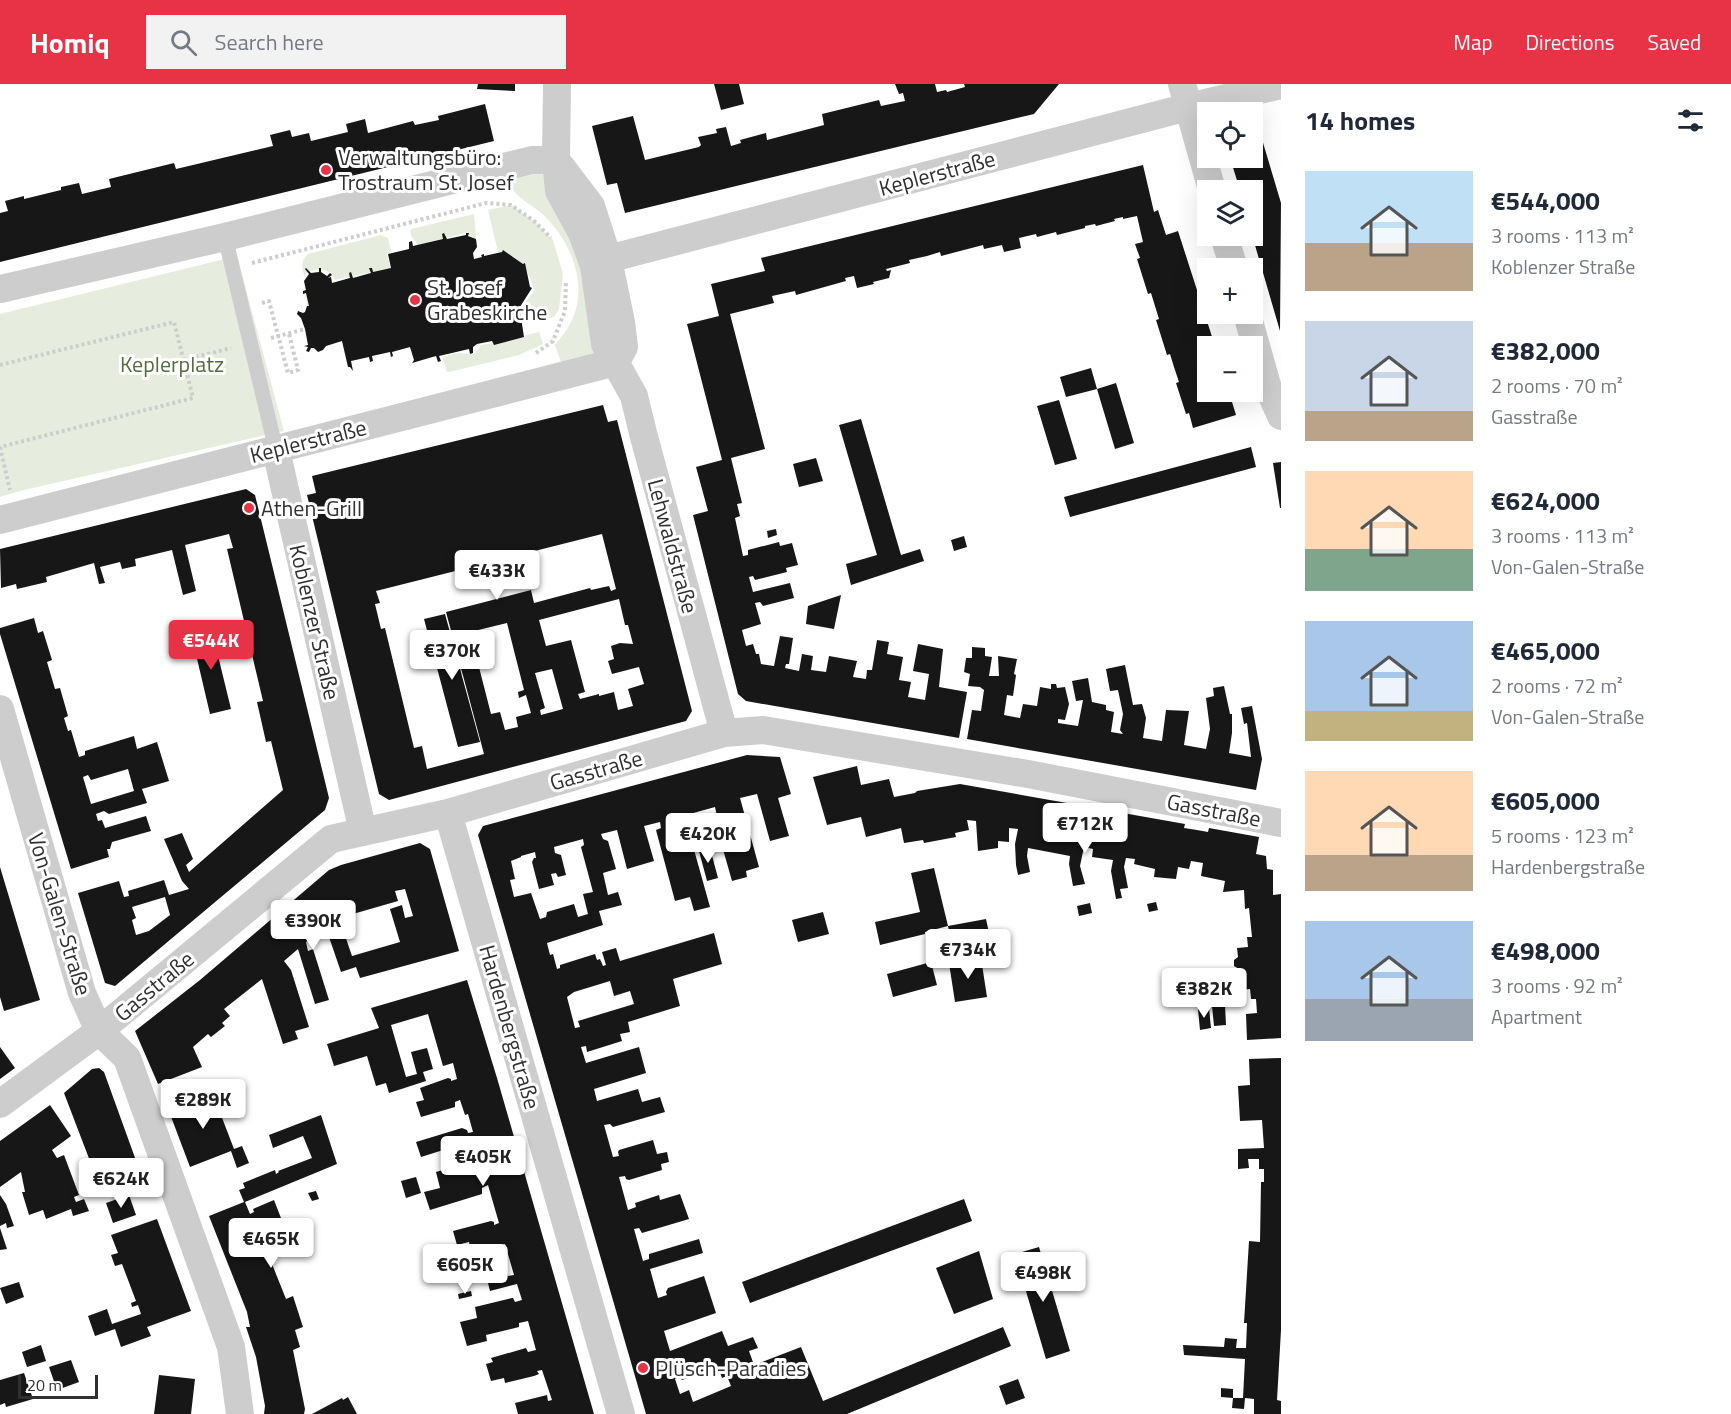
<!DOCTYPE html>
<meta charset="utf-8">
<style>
body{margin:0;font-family:"Titillium Web",sans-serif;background:#f2f2f3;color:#1f2937;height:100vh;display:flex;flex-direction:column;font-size:22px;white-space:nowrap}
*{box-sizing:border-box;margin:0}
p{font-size:20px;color:#747a83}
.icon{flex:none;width:33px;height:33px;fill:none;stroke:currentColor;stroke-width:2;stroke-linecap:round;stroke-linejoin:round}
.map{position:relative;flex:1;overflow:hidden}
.drawer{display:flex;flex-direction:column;background:#fff;width:450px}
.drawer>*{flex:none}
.buttons{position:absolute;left:1197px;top:18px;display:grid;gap:12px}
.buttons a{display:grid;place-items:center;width:66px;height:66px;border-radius:0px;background:#fff;box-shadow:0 6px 24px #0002;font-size:30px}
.scale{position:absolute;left:18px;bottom:15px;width:80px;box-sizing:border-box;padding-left:6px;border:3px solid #303030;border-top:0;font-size:16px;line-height:21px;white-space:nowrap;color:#303030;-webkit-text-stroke:4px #fff;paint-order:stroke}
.price{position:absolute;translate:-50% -51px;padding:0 14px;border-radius:6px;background:#fff;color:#222;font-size:20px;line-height:39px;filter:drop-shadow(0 2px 3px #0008)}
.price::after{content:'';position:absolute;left:50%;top:36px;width:18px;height:14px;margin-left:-9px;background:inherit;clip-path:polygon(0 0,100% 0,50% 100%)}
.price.selected{background:#e83246;color:#fff}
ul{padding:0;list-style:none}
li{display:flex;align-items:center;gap:18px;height:150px;padding:0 24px}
li span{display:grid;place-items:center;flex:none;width:168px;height:120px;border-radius:0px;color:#555}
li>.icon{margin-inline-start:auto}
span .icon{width:72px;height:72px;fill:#fffc;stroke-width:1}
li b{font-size:26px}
h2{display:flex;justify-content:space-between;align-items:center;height:72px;padding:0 24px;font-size:26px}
header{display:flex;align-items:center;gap:36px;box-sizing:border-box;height:84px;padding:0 30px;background:#e83246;color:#fff}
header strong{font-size:28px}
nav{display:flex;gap:33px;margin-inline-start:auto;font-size:21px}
.search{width:420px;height:54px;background:#f2f2f3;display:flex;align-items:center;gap:15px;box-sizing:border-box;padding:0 21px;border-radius:0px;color:#747a83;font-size:22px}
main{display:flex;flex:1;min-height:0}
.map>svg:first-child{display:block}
.green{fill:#e7edde}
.building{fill:#171717;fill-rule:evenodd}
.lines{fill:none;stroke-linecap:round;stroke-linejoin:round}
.path{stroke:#cdcdcd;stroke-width:4;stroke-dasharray:3 3;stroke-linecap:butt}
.lane{stroke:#cdcdcd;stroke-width:15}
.street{stroke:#cdcdcd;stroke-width:28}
.poi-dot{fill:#e83246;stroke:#fff;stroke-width:2}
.labels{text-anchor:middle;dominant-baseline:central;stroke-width:6;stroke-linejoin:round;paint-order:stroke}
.poi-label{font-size:22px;fill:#303030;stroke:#fff;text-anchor:start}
.street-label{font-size:22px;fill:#303030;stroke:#fff}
.park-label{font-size:22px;fill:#556d3c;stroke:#fff}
</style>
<header>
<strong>Homiq</strong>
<div class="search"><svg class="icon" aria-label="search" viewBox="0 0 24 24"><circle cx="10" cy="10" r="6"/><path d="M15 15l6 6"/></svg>Search here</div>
<nav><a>Map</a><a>Directions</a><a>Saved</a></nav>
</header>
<main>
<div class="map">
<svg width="1281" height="1330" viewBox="0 0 1281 1330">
<rect width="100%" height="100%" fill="#fff"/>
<path class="green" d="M539,89L547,92L579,156L599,268L563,284L555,261C562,252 570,243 574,231C588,195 567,151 540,128C527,117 513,113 509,96Z
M511,121L534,137L553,156L563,190L559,225L554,233L541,236L522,230L521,224L534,207C530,188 519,169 498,168L488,126Z
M474,130L476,152L474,154L466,149L418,161L411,152L410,146L415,144Z
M381,151L388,154L391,167L387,170L410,263L351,277L342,257L314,265L304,199L309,190L321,188L329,194L331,193L333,199L372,188L335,196L330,189L321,184L307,188L305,194C302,185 300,177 308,170Z
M237,172L284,347L24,406L0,413V230Z
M539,248L543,260L519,271L449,288H447L442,273C447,272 453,270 458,269C471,269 473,275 481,261L524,253L526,251Z"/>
<path class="building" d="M478,0H515V7L477,5Z
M714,0H739L744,20L721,26Z
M895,0H935L937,8L946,6L947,8L965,3L964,0H1059L1034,30L625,129L617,99L607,101L592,42L633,32L645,76L699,63L701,61L698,53L717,49L716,45L726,43L731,62L741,59L740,56L766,49L767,56L824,41L822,30L879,16L881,22L905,17L903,9L899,10Z
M485,20L494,57L0,178V129L8,127L5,117L24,112V115L61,106V103L79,99L82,110L111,103L109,95L174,79L176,85L273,62L270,51L290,46L292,53L309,49L311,57L348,48L346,40L365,35L368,49L413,37L415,41L439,36L438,32Z
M1261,52L1281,119L1280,247L1252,151V106H1240L1230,74H1252V55Z
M1143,81L1154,128L1158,126L1166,151L1178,147L1215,262H1208V308H1229L1236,331L1193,344L1189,329L1186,330L1176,299L1179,298L1174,283L1170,270L1167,271L1156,236L1159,235L1151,209L1148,210L1137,175L1140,174L1135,160L1143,158L1137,132L1123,135V133L1114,135L1115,137L1096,142L1095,140L1085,142V144L1057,151L1056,148L1037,153L1036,150L1019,154L1021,164L1004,168L1002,161L984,165L983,161L941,172L940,168L927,172L909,176L910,179L886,185L887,187L891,186L889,194L873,198L874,200L857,204L854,192L845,194L846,197L796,211L795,207L772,212L774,219L730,230L765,365L731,374L742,419L737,420L740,432L735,434L743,472L748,471V466L779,458L780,462L792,459L798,481L786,484L787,488L755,496L753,492L749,493L753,508L790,499L794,514L763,522L760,518L755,519L761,540L742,546L746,562L753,560L756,570H759L761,580L774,582L780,552L793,554L789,580H786L785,584L799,587L802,570L813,572L811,586L826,588L829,572L857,577L853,593L866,595L867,586H872L877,556L889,558L887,570L903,573L899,596L911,598L908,613L925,616L929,590L913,587L918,560L943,565L939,603L967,608L959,654L746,617L738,610L693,431L708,427L696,383L722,376L687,240L719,232L711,200L765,187L761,174Z
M444,149L447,155L466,151V149H469L468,152L476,155L477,163L473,169L474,175L482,173L481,171L484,170V172L502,168L503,166L523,180L525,179L530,203L532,204L518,226L520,227L524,253L494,261L492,257L477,260L473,263V269L470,270L469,265L439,272L441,277L438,278L436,272L412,279L414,276L410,263L392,268L393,272L391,273L390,268L372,272L373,277L370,278L369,273L351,277L353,287L350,283H348L342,257L326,262L323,266L318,268L314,264H311L309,268L306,267L308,263L304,262L308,261L305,245L301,234L297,230L298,227L303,229L305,228L307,222H309L306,209L303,210V207L306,206L304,197L309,190L305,185L306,184L311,189L319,188V184H321V188L327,192L330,189L332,191L328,194L331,193L332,199L350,194L349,189L351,188L353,194L371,189L369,184H372L373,188L391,184L388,170L409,165V158L412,157L413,162L443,155L442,150Z
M1091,284L1097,305L1066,313L1060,293Z
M1116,299L1134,359L1115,365L1097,305Z
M1059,316L1077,375L1055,381L1037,322Z
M603,321L608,338L617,336L692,627L686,637L389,716L379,710L307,411L316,409L312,392ZM602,450L616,505L611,507L609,502L591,506L590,504L534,519L531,506L446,528L484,670L427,685L422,662L414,664L385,544L381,545L375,520L380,519L376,507ZM619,515L625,541H628L633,560L620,559L611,562L614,575L608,577L612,590L639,583L644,600L628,605L633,622L618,626L614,608L599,612V610L580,615L578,610L585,608L571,556L546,562L539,536ZM507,539L524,606L518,608L519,614L526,611L531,629L516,633L518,643L505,646L500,628L491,630L470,548ZM552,585L563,625L541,631L540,626L545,624L535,589Z
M861,335L901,471L920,465L924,477L851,501L846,480L877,471L839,341Z
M1251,363L1256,383L1070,433L1064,413Z
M816,374L823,397L799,403L793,380Z
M1281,378V424H1280L1273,379Z
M246,405L255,411L329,714L325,726L115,902L105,899L78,809L119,797L124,813L129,812L128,807L164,796L169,811L189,805L182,797L164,755L182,749L193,775L186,781L189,788L283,706L271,657L266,658L257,618L263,617L227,465L233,464L229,450L185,461L196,507L183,511L172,466L135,475L136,482L122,485L120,478L100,483L105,499L99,500L94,479L46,493L47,498L17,505L16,500L1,504L0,465ZM165,813L170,831L149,847L136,851L132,836L136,834L132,823Z
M776,445L777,451L768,454L767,447Z
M964,452L967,463L954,467L951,456Z
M841,511L834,545L806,540L808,522Z
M445,530L480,658L458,663L424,535Z
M34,534L38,549L43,547L52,576L47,578L55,605L60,604L68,632L64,634L68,647L71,646L79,673L85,671V667L134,652L137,665L157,658L169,697L142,705L147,719L109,730L104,727L96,730L98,737L102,736L105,744L146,732L151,747L112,758L110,765H107L109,773L71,785L0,550V544ZM128,685L134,707L91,720L83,693L88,691L91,696Z
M211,543L231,625L210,630L191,549Z
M972,563L985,564V572L992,573L989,592H999L998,572L1017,575L1014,590L1016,591L1013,612L1007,611L1004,631L1020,634L1023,620L1037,622L1040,603L1051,605V600H1056L1057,604L1065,603L1069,620L1065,636L1058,635V639L1078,642L1083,616L1076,617L1072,597L1088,594L1092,618L1106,621V626L1114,628L1111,648L1123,650L1120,646L1123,630L1118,606L1110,607L1106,585L1125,581L1133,621L1142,620L1146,634L1143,654L1162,657L1166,626L1189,627L1184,661L1206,665L1210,645L1206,614L1214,612L1213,604L1224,602L1230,630H1232V649L1229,669L1251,673L1247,639L1244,640L1241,624L1252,622L1262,675L1256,706L967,655L972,626L981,627L984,606L980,603L968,602L970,590L964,588L966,574H972Z
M747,671L780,673L791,710L778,714L789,752L770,757L757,710L740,714L759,783L746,787L747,793L732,797L715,737H718L715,723L679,733L681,739L686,737L710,823L694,827L690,813L675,817L656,746L661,744L660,738L644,742L654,777L627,785L617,746L601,750L603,755L608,757L616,785L603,789L608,811L618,808L622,821L599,827L603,841L547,859L550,871L553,870L557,885L560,884V881L595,870L597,876L600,875L603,882L606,881L602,868L616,864L620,877L714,849L722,880L673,895L680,922L628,938L630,948L620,950L622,957L587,968L586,962L581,963L586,979L639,963L646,989L594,1005L597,1017L638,1005L642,1018L660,1013L665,1028L613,1043L610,1040L604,1041L613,1073L619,1072L618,1068L619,1066L653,1056L657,1070L667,1068L669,1078L661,1080L662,1086L629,1096L626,1095L625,1092L619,1093L628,1126L636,1123L635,1119L659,1111L660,1116L680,1110L689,1135L642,1149L639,1144L634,1145L643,1177L649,1175V1170L699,1155L703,1169L650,1185L658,1214L667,1211L666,1208L668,1204L704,1192L716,1229L664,1247L670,1267L722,1247L728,1262L753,1253L758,1264L749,1267L754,1281L801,1263L823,1317L1003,1243L1011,1262L847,1330H646L478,751L483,742ZM583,755L584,761L581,763L593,808L583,810L588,830L578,833L574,820L547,828L546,833L540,835L531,809L514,813L510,796L515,795L511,777L521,773V772L535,768L536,774H534L532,778L539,805L554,801L551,790L556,789L558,793L566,791L561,771L555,769L554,763ZM610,897L614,912L630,907L634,920L578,937L580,943L575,944L567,913L574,908ZM718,1283L722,1294L727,1292L731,1302L693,1318L689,1306L680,1310L675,1295L680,1293L682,1296Z
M857,682L861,701L889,695L894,713L915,709L917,707L960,700L1185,740L1184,744L1197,746L1208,748L1209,744L1259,753L1256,770L1266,772L1267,785L1273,786V811L1281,810V954L1247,956L1246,930L1257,929L1256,915H1251L1250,905L1240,906L1239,885L1234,882V876L1238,873L1237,864L1248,863L1247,853H1252L1249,824L1245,825L1244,806L1223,808L1225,797L1201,792L1203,779L1191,777L1189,785L1178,783L1176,795L1154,793L1155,785L1134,780L1135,775L1126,774L1124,783L1128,804L1120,805L1122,814L1116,815L1111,787L1113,776L1092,773L1093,765L1084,763L1080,782L1085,800L1073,802L1069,780L1070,772L1028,764L1027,772L1030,788L1018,791L1016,781L1015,760L1018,745L1009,744V758L998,757V764L978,767L976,737L967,736L969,746L955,749L956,753L924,759L923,756L904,759L901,744L866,753L861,733L827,741L813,693Z
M420,759L430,765L459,867L360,894L356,883L341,888L328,850L332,847L329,839L306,858L308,867L313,865L329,916L315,920L298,865L284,877L291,886L309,943L295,947L298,955L283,960L262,895L224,925L230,932L222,939L225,942L211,953L208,950L193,963L202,983L158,1000L135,947L200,896L329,786L341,781ZM405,805L413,832L405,834L402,821L390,825L400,858L352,872L339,834L398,817L395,807Z
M710,764L718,794L707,797L699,767Z
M0,783L40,916L4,927L0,913Z
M934,784L948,842L986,835L991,858L953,866L948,842L925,848V850L880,861L875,838L920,828L911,789Z
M1156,818L1158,826L1149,828L1147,820Z
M1090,819L1092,829L1079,832L1077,822Z
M823,828L829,850L798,858L792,836Z
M981,874L987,913L955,918L949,879Z
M931,878L937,901L893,913L887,890Z
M467,896L497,994L594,1330H518L515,1319L547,1311L548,1317L552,1316L542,1286L537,1287L539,1290L534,1292L505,1299L504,1294L491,1297L486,1280L493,1278L491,1274L526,1264L528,1268L536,1266L528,1237L519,1239V1243L486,1251L487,1257L467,1262L460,1238L477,1234L475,1223L512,1214H513L515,1218L522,1216L517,1200L490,1207L487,1195L506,1188L508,1192L514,1191L505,1160L500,1162L501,1165L499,1167L473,1174L469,1158L457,1161L453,1147L491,1137L494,1138V1141L499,1139L488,1101L482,1104V1110L430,1126L424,1108L440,1104L436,1088L473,1077L476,1083L482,1080L475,1056L421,1073L416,1058L462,1044L467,1046L468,1049L473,1048L468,1030L465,1031L460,1016L455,1018V1023L421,1033L416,1018L424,1016L420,1004L448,994L451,995V997L457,995L453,979L443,982L428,930L391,941L406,993L417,990L411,968L427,964L433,985L423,988L426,997L389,1009L386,999L376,1002L367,972L334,982L327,960L379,944L371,924Z
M1225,921L1226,941L1214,942L1212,922Z
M1209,924L1211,944L1200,946L1198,925Z
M0,963L15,984L0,995Z
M1281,974V1246L1277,1316L1281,1317V1330H1254V1315L1245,1314L1244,1325L1232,1324L1233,1314L1221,1313V1304L1233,1305V1314H1243L1245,1275L1184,1271L1183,1261L1224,1263L1225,1254L1237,1255L1236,1264H1246L1247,1239H1244L1249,1157L1260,1158L1261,1098H1264V1085H1259V1075H1248L1249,1084L1238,1085V1065L1264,1064L1262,1036L1240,1037L1238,1002L1250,1001L1249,975Z
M99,984L104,988L147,1107L135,1111L127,1088L98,1098L64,1009L92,985Z
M211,1005L234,1065L242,1062L249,1079L237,1084L231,1067L190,1083L167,1022Z
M50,1021L71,1052L52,1066L57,1074L64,1071L79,1111L74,1113L76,1118L84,1115L89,1127L73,1132L71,1125L46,1135L43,1126L29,1131L22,1108H25L21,1088L0,1103V1057Z
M321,1031L337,1080L245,1118L250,1130L254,1128L253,1125L274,1116L286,1147L260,1157L263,1166L266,1165L286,1215L293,1212L303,1243L295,1246L300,1263L293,1266L305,1325L304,1330H264L265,1322L256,1273L246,1243H250L247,1228L209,1132L244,1118L239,1106L245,1104L243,1099L275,1086L276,1090L279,1088L278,1087L312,1074L303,1052L273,1064L269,1051Z
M416,1093L421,1109L406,1114L401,1097Z
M316,1107L319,1115L312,1117L308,1109Z
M0,1111L6,1120L14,1142L7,1144L6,1139L0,1142Z
M129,1111L136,1131L113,1139L106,1119Z
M964,1115L972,1137L750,1219L742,1198Z
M157,1135L191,1227L147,1243L151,1252L121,1263L115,1245L95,1252L88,1232L107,1225L112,1240L141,1230L138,1221L132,1223L131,1219L136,1217L122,1180L115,1182L111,1171L118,1169L111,1151Z
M0,1144L7,1165L0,1166Z
M1039,1163L1070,1267L1046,1275L1015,1170Z
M979,1167L993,1215L954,1230L936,1184Z
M19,1198L24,1213L6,1220L0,1204Z
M471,1207L472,1212L459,1215L458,1210Z
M41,1261L46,1277L27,1283L22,1268Z
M71,1276L79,1298L57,1306L49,1283Z
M24,1289L33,1315L6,1323L5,1319L0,1321V1296Z
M159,1291L195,1295L191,1330H154Z
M1018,1295L1025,1314L1006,1321L999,1302Z
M348,1313L357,1330H312L342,1314L343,1316Z"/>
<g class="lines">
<path class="path" d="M252,179L486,119L511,121L534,137L551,154
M262,219L269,217L288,289L298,286L289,250
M271,254L305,245
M536,269L553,257L565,227L566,197
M184,276L231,264
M0,281L174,238L193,314L0,363
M0,363L10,406"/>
<path class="lane" d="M225,153L276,366"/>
<path class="street" d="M557,0L556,76L559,107L582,149L594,182L605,260L634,312L643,349L724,649
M1182,0L1212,106
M1224,152L1234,184
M594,182L608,175L1188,23L1281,1
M0,205L225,153L532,76H556L591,122L608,175L621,238L624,263L616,278
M1247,230L1267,301L1281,332
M276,366L363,748
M0,436L616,278
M0,625L82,909L99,947L127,974L231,1263L240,1330
M448,729L621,1330
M0,1020L99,947L331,755L448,729L724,649L763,646L1028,690L1281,739"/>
</g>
<g class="poi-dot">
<circle cx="326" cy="86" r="6"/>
<circle cx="415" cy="216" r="6"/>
<circle cx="249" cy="424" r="6"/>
<circle cx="643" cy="1284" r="6"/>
</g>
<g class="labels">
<g class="poi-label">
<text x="338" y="73">Verwaltungsbüro:<tspan x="338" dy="25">Trostraum St. Josef</tspan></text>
<text x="427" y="203">St. Josef<tspan x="427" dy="25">Grabeskirche</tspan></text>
<text x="261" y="424">Athen-Grill</text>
<text x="655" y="1284">Plüsch-Paradies</text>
</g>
<g class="street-label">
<text transform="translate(937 89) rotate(-15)">Keplerstraße</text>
<text transform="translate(308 357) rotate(-14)">Keplerstraße</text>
<text transform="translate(673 462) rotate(75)">Lehwaldstraße</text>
<text transform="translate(315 538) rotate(77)">Koblenzer Straße</text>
<text transform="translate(596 686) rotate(-16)">Gasstraße</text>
<text transform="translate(1214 726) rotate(11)">Gasstraße</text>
<text transform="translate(60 830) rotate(73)">Von-Galen-Straße</text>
<text transform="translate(154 902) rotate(-40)">Gasstraße</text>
<text transform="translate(510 943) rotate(74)">Hardenbergstraße</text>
</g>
<g class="park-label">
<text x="172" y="280">Keplerplatz</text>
</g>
</g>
</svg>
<div class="buttons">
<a><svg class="icon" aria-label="locate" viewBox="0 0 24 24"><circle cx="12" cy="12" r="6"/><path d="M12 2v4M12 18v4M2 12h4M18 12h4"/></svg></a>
<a><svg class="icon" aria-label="layers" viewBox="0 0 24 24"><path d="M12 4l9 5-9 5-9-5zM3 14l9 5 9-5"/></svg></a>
<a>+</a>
<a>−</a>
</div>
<div class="scale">20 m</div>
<b class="price" style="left:497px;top:517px">€433K</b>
<b class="price selected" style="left:211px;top:587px">€544K</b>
<b class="price" style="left:452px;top:597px">€370K</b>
<b class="price" style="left:1085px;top:770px">€712K</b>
<b class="price" style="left:708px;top:780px">€420K</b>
<b class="price" style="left:313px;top:867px">€390K</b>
<b class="price" style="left:968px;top:896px">€734K</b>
<b class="price" style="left:1204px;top:935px">€382K</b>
<b class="price" style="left:203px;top:1046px">€289K</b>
<b class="price" style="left:483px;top:1103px">€405K</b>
<b class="price" style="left:121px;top:1125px">€624K</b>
<b class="price" style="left:271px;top:1185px">€465K</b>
<b class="price" style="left:465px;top:1211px">€605K</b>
<b class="price" style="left:1043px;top:1219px">€498K</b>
</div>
<section class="drawer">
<h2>14 homes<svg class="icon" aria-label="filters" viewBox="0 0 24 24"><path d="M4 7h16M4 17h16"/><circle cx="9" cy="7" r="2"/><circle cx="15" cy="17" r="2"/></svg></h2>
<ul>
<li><span style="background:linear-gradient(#bfe0f5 60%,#b9a48a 0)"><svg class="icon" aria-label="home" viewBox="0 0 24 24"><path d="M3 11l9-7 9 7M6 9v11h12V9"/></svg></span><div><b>€544,000</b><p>3 rooms · 113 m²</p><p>Koblenzer Straße</p></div></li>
<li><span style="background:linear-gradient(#c9d6e8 75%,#b9a48a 0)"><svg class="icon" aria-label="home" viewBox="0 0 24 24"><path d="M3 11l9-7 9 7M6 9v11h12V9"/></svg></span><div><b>€382,000</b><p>2 rooms · 70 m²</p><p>Gasstraße</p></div></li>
<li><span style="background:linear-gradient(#ffd9b3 65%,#7fa58c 0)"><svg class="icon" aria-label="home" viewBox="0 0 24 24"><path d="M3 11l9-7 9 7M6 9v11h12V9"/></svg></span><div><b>€624,000</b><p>3 rooms · 113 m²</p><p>Von-Galen-Straße</p></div></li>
<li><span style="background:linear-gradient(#a9c7e8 75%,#c2b280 0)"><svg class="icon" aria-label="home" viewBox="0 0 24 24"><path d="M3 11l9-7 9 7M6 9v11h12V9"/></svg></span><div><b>€465,000</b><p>2 rooms · 72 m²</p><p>Von-Galen-Straße</p></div></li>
<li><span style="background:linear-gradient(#ffd9b3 70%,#b9a48a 0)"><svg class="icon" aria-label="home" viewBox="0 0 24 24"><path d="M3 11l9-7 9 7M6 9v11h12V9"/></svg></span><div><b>€605,000</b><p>5 rooms · 123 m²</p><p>Hardenbergstraße</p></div></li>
<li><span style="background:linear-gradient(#a9c7e8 65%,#9aa5b1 0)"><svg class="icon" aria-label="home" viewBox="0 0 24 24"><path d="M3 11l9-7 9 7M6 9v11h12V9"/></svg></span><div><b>€498,000</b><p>3 rooms · 92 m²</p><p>Apartment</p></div></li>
</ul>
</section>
</main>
